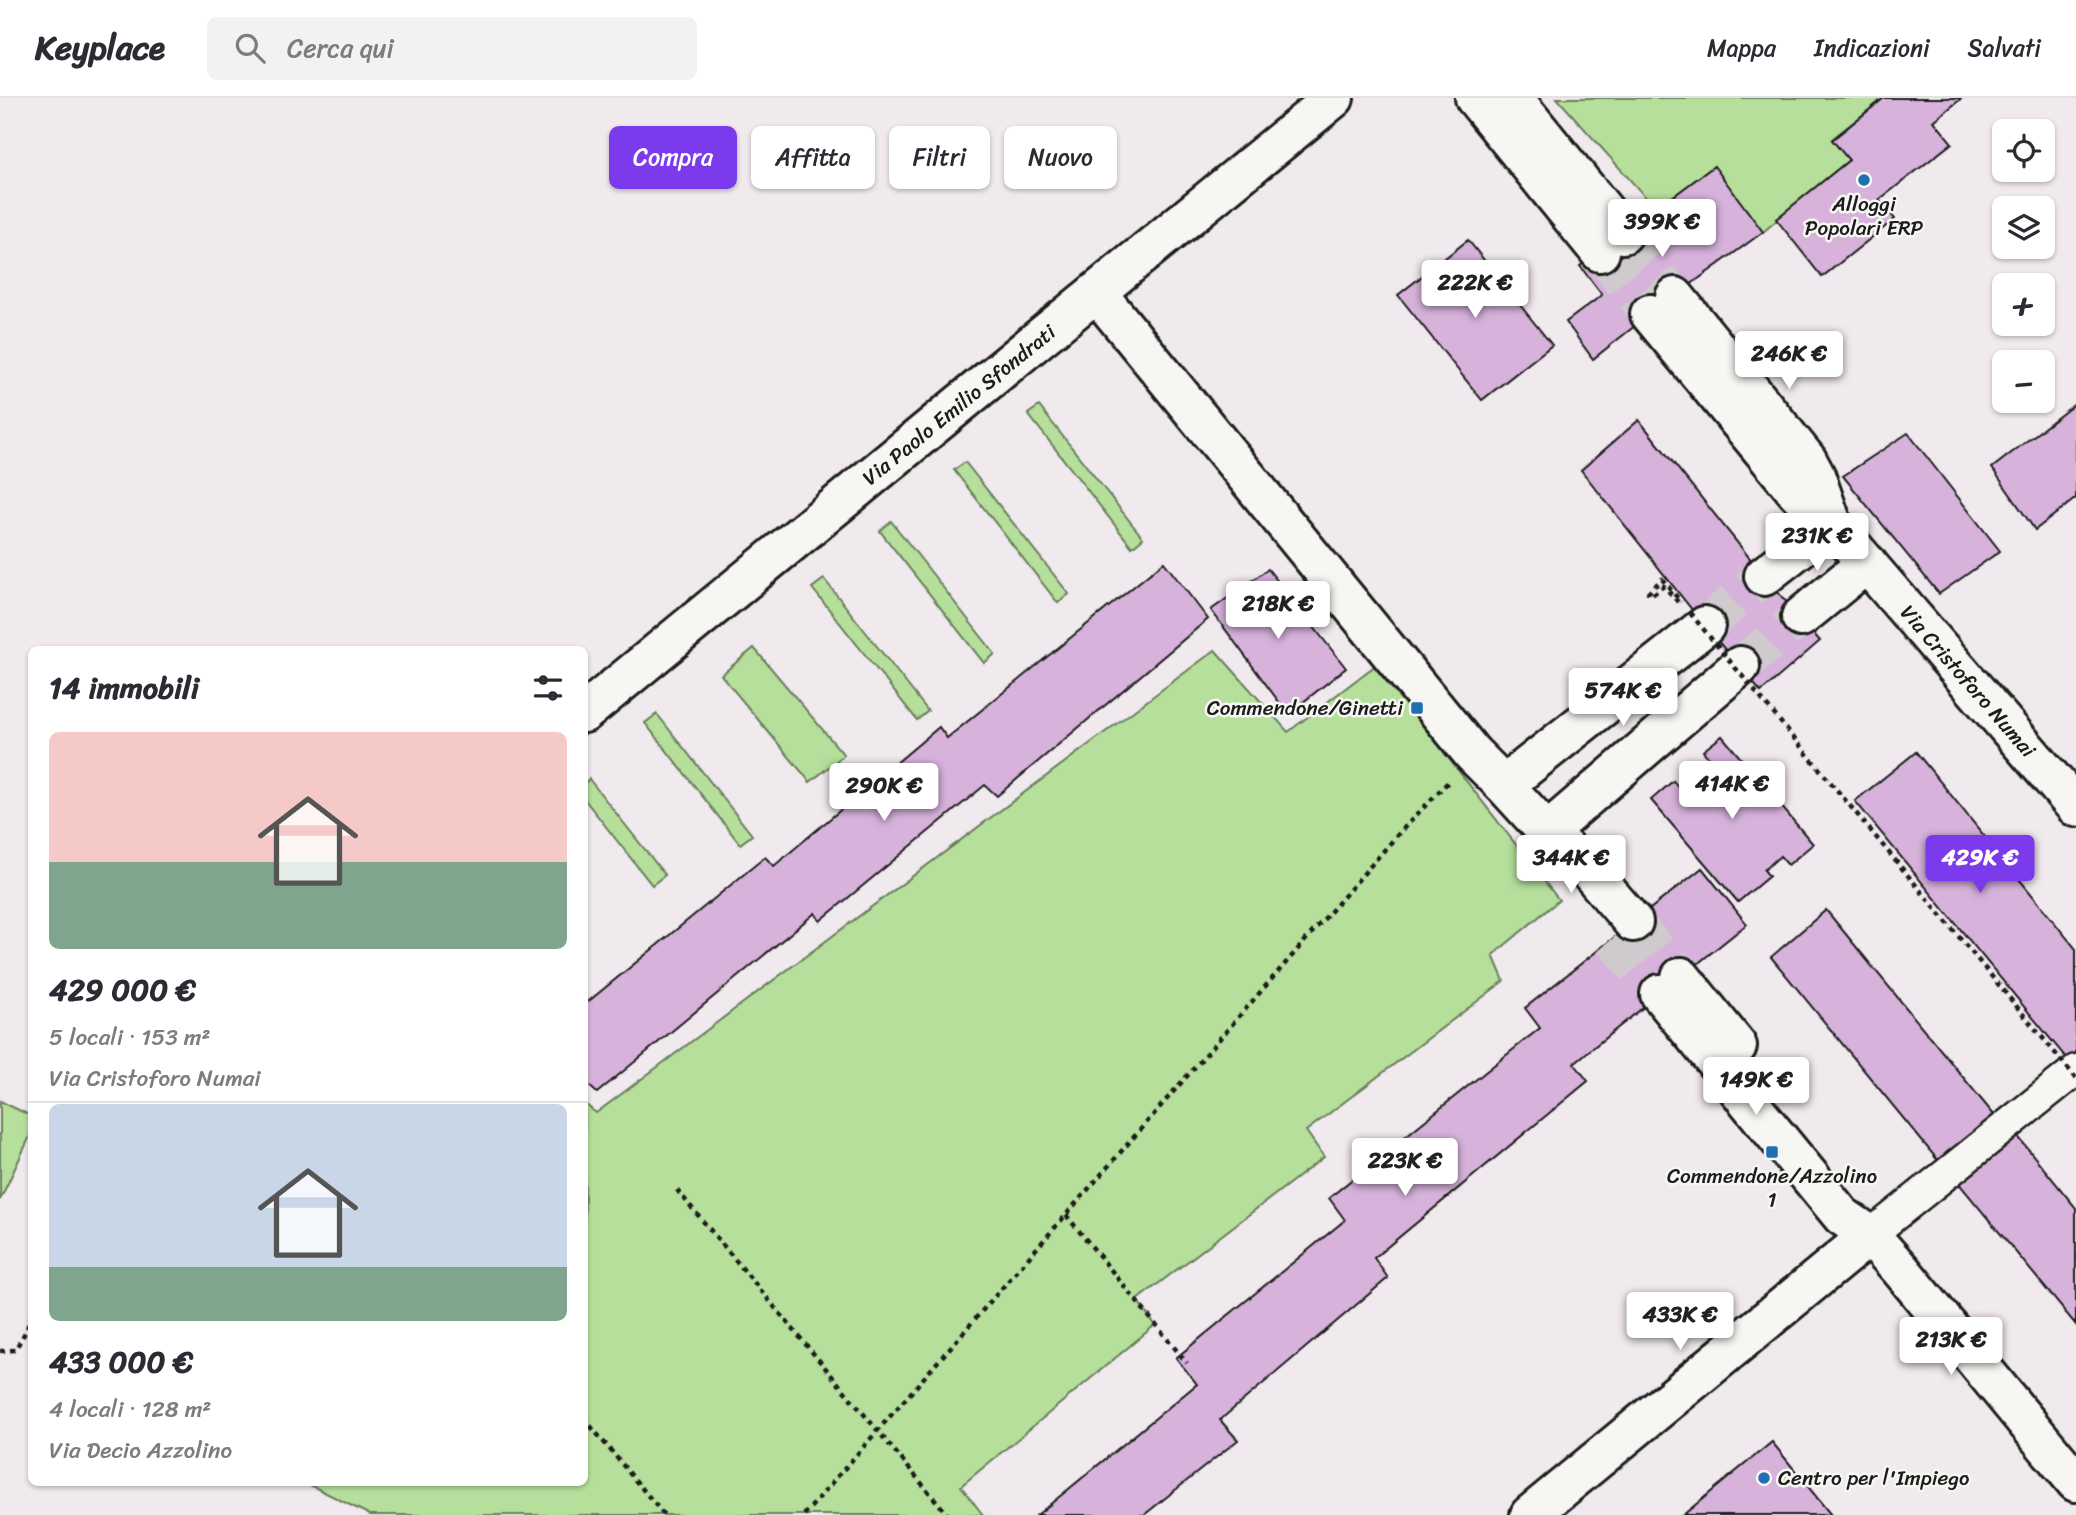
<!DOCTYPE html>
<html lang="it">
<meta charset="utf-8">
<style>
body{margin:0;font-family:Sriracha,sans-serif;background:#f2f2f3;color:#2b2b33;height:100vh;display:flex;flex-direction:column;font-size:26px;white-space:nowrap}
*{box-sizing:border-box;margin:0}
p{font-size:23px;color:#7c7c81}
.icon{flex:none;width:38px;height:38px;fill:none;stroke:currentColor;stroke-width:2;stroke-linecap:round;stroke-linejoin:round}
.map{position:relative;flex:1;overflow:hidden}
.drawer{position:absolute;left:28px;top:548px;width:560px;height:840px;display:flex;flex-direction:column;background:#fff;border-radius:10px;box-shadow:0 2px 5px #0004}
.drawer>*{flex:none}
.banner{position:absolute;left:609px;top:28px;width:665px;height:63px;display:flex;gap:14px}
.fabs{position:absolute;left:1992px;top:21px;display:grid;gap:14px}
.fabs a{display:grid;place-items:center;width:63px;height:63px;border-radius:10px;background:#fff;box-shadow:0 2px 5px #0004;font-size:35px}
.price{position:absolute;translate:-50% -60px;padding:0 16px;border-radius:7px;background:#fff;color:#222;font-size:23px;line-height:46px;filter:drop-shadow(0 2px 4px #0008)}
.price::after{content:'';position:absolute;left:50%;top:42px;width:21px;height:16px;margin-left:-10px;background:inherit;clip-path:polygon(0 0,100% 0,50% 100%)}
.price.on{background:#7c3aed;color:#fff}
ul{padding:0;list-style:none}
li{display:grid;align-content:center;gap:14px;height:371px;padding:0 21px}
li+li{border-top:2px solid #e1e1e2}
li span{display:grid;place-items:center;height:217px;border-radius:10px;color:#555}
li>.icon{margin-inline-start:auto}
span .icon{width:126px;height:126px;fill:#fffc;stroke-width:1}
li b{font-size:30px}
h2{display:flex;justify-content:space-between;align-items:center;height:84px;padding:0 21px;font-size:30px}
.pill{padding:0 24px;border-radius:10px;background:#fff;box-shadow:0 2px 5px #0004;font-size:24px;line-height:63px}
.pill.on{background:#7c3aed;color:#fff}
header{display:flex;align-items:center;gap:42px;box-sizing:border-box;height:98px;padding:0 35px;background:#fff;border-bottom:2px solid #e1e1e2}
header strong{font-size:33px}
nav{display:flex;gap:38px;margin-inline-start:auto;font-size:24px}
.search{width:490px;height:63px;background:#f2f2f3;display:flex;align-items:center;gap:18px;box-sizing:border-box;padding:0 24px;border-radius:10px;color:#7c7c81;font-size:26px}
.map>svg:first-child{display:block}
.green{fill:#b5df9b;stroke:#687e5c;stroke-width:2}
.building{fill:#d7b3dc;stroke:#1c1c1c;stroke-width:2}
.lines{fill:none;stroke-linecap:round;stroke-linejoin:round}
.minor-tunnel{stroke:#d0cace;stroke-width:38;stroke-dasharray:38 19;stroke-linecap:butt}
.pedestrian-casing{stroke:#1c1c1c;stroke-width:35}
.minor-casing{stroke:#1c1c1c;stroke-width:44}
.path{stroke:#1c1c1c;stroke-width:4.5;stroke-dasharray:5 5;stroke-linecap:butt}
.pedestrian{stroke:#f6f6f2;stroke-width:30}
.minor{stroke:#f6f6f2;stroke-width:38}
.path-bridge{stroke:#1c1c1c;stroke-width:4.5;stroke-dasharray:5 5;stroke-linecap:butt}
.poi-dot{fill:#1f6fb2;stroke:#f6f6f2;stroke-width:2.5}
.labels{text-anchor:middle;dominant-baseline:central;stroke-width:5;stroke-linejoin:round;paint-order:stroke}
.poi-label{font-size:21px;fill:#1c1c1c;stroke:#f6f6f2}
.street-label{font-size:21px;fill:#1c1c1c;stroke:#f6f6f2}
</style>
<header>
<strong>Keyplace</strong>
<div class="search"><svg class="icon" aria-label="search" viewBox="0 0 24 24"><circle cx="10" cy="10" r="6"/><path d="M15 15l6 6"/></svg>Cerca qui</div>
<nav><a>Mappa</a><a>Indicazioni</a><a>Salvati</a></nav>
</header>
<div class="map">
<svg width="2076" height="1417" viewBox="0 0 2076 1417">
<rect width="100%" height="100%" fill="#f0e9ee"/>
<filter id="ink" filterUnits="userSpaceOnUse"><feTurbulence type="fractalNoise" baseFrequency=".0143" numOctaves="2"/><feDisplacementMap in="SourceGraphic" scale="14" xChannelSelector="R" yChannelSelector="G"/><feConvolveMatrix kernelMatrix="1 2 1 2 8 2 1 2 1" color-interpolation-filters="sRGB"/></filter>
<g filter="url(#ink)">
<path class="green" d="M1557,0H1884L1832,41L1849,62L1763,134L1714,69L1656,111Z
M1039,308L1143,440L1132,449L1028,316Z
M965,364L1069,496L1058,505L954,372Z
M891,423L995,556L984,565L880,433Z
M824,481L928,613L917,622L812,490Z
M754,550L844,657L810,684L721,577Z
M1215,552L1288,634L1376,567L1559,802L1493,857L1504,883L1306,1033L1324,1059L1137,1202L1155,1227L961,1388L983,1417H370L304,1384H584L585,1006L596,1015Z
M657,616L752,737L740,746L645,625Z
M589,681L665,777L652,787L585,702V685Z
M0,1003L31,1018V1036L0,1102Z"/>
<path class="building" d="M1884,0H1962L1934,23L1952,45L1879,102L1895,121L1822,179L1776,121L1849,62L1832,42Z
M1714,68L1763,134L1650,216L1593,261L1566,224L1602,197L1580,168Z
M1468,142L1552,247L1482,302L1398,197Z
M2076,305V400L2035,432L1992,370Z
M1639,322L1764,478L1820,543L1761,594L1705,528L1581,372Z
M1908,335L2000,453L1939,496L1843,378Z
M1164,464L1208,521L997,698L985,687L820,823L815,815L597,995L584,983V907L765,759L774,768L939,629L947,640Z
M1268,471L1346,570L1288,616L1211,512Z
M1722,638L1813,746L1788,767L1780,758L1764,772L1769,778L1738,804L1651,702L1673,683L1680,691L1712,664L1703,653Z
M1916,654L2076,851V972L1855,703Z
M1702,770L1747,826L1574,965L1588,983L1374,1160L1388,1180L1220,1322L1238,1342L1144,1417H1037L1197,1286L1176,1260L1345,1122L1329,1100L1540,930L1525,910Z
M1826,812L1994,1017L1940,1065L1771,859Z
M2015,1035L2076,1110V1227L1956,1082Z
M1772,1344L1831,1417H1683Z"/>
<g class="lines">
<path class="minor-tunnel" d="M1623,136L1675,199
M1600,154L1650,216
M1705,528L1764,478
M1740,568L1801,519
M1633,824L1681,879
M1612,841L1660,896"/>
<g class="pedestrian-casing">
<path id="pedestrian" d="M1870,1137L2076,972"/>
</g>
<g class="minor-casing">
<path id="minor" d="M1475,0L1600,154
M1513,0L1623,136
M1096,194L1472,655L1504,687L1547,734L1590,774L1633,824
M1675,199L1807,362L1815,377L1830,420
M1650,216L1797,394L1832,425L2076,709
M1764,478L1832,425
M1801,519L1867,465
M584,615C834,409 1083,204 1334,0
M1504,687L1705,528
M1547,734L1740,568
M1681,879L1737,948
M1660,896L1842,1118L1870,1137L1901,1172L2076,1384
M1530,1417L1870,1137"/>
</g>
<path class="path" d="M1678,504L1664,488L1652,497L1648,495L1662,481L1681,504
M677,1092L948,1417
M1066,1117L1187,1265
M0,1253L15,1252L27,1231L32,1215
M584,1320L664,1417
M804,1417L1400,734L1450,682"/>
<use href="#pedestrian" class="pedestrian"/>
<use href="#minor" class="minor"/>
<path class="path-bridge" d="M1690,515L2076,980"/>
</g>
</g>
<g class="poi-dot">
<circle cx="1864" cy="82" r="7"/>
<rect x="1410" y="603" width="14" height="14" rx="3.5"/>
<rect x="1765" y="1047" width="14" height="14" rx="3.5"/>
<circle cx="1764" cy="1380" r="7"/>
</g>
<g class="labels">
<g class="poi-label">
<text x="1864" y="106">Alloggi<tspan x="1864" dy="24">Popolari ERP</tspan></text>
<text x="1403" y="610" text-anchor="end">Commendone/Ginetti</text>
<text x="1772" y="1078">Commendone/Azzolino<tspan x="1772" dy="24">1</tspan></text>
<text x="1778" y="1380" text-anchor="start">Centro per l'Impiego</text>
</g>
<g class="street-label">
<text transform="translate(959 307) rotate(-39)">Via Paolo Emilio Sfondrati</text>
<text transform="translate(1968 583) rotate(49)">Via Cristoforo Numai</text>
</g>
</g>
</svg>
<div class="fabs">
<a><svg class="icon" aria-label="locate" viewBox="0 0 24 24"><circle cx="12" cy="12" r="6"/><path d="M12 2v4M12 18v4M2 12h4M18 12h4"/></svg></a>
<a><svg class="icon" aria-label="layers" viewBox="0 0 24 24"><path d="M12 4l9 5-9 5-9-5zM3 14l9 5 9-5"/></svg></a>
<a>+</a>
<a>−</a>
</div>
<b class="price" style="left:1662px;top:161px">399K €</b>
<b class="price" style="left:1475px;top:222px">222K €</b>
<b class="price" style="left:1789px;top:293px">246K €</b>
<b class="price" style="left:1817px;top:475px">231K €</b>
<b class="price" style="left:1278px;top:543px">218K €</b>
<b class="price" style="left:1623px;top:630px">574K €</b>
<b class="price" style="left:1732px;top:723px">414K €</b>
<b class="price" style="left:884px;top:725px">290K €</b>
<b class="price" style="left:1571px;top:797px">344K €</b>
<b class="price on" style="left:1980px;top:797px">429K €</b>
<b class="price" style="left:1756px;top:1019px">149K €</b>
<b class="price" style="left:1405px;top:1100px">223K €</b>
<b class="price" style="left:1680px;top:1254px">433K €</b>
<b class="price" style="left:1951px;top:1279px">213K €</b>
<div class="banner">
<a class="pill on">Compra</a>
<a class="pill">Affitta</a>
<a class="pill">Filtri</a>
<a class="pill">Nuovo</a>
</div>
<section class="drawer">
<h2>14 immobili<svg class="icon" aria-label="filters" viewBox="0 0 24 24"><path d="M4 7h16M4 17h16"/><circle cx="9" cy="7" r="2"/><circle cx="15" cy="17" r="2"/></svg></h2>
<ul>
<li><span style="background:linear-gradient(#f6c9c9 60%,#7fa58c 0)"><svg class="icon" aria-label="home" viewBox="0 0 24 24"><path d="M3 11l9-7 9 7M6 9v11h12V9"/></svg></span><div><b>429 000 €</b><p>5 locali · 153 m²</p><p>Via Cristoforo Numai</p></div></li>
<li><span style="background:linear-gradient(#c9d6e8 75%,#7fa58c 0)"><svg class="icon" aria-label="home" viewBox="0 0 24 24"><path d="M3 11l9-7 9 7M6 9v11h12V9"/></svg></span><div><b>433 000 €</b><p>4 locali · 128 m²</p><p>Via Decio Azzolino</p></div></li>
</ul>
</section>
</div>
